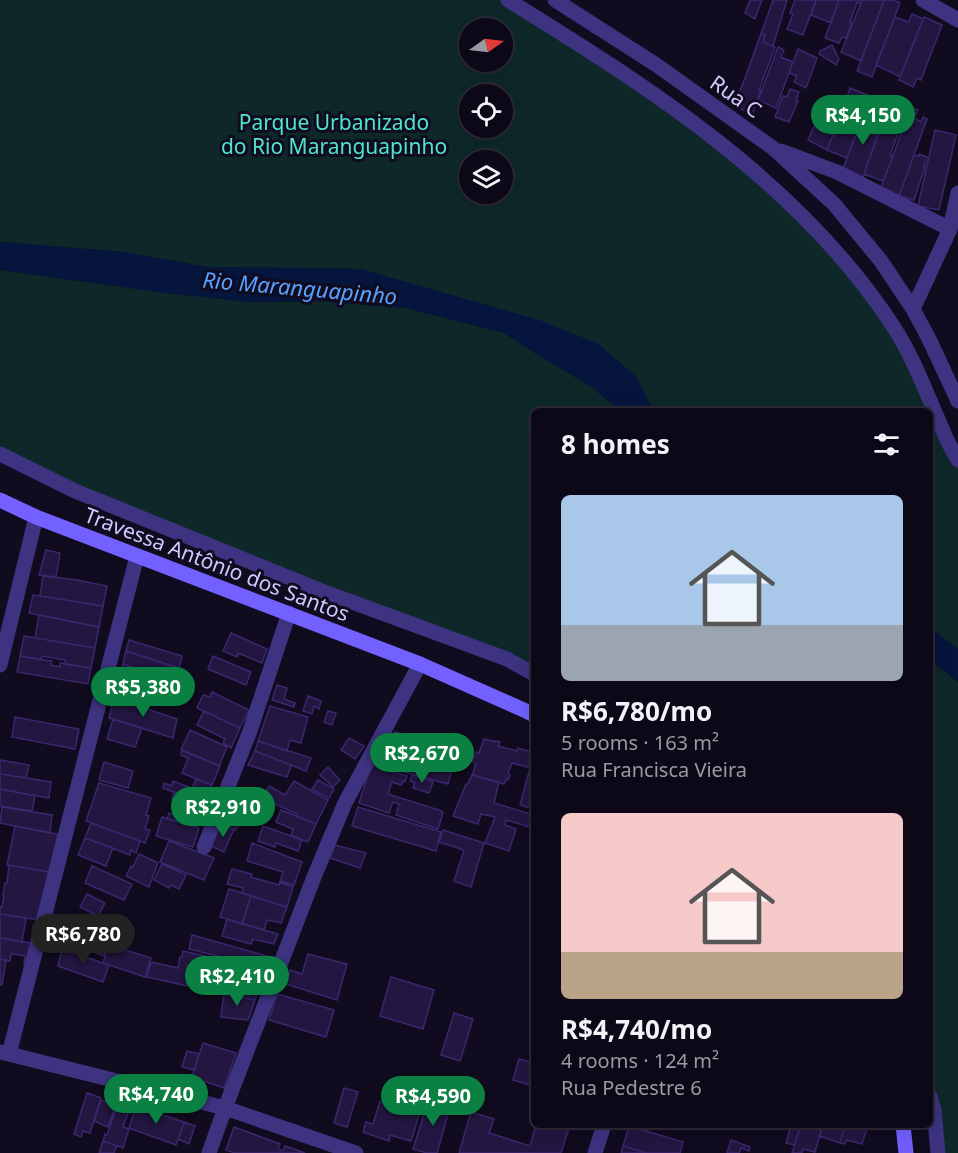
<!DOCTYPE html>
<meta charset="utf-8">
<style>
body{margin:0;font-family:"Noto Sans",sans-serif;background:#151120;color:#f1f3f6;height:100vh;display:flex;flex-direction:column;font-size:22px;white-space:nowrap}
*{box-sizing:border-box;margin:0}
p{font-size:20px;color:#9a9aa1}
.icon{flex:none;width:33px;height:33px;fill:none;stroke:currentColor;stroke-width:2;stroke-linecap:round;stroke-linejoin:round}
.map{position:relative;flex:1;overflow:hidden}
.details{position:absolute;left:531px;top:408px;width:402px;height:720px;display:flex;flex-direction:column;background:#0c0817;border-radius:9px;box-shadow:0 6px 24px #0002,0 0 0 2px #2c2936}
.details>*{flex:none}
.needle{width:39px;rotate:76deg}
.tools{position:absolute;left:459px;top:18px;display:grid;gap:12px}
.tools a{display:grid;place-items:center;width:54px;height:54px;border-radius:50%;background:#0c0817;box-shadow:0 6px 24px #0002,0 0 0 2px #2c2936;font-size:30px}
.price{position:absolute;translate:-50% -51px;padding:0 14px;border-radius:21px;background:#0b8043;color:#fff;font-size:20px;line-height:39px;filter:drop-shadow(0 2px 3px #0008)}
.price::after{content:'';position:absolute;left:50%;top:36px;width:18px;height:14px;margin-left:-9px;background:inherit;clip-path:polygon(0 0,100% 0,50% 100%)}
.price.active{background:#222;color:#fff}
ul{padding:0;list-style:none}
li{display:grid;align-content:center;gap:12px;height:318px;padding:0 30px}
li span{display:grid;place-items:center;height:186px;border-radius:9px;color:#555}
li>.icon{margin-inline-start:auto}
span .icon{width:108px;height:108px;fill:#fffc;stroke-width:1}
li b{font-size:26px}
h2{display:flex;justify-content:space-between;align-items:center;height:72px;padding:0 30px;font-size:26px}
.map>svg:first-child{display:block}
.green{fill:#0e2829;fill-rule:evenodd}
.water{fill:#06153d}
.building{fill:#231641;stroke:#3b276e;stroke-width:1.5}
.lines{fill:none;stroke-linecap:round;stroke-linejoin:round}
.pedestrian{stroke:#3d3381;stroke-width:15}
.minor{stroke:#3d3381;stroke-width:15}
.secondary{stroke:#7260ff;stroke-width:15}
.labels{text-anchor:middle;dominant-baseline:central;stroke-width:6;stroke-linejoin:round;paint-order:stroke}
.street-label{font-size:21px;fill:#d4c9ff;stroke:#100b1f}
.park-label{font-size:21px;fill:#4fe5cd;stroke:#100b1f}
.water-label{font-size:22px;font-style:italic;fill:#57a2ff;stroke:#100b1f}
</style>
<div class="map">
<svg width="958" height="1153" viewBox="0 0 958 1153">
<rect width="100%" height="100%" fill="#100b1f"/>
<path class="green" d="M0,0H508L738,156L868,289L958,460V649L930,628V411H653L636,376L361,269L207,267L123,252L0,242ZM470,28H502V62H470ZM470,94H502V128H470ZM470,160H502V194H470Z
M0,270L167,293L251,302L317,301L407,308L504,333L538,355L592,387L620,411H534V674L0,454Z
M930,660L958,682V1153H938L930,1096Z"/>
<path class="water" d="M0,242L123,252L207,267L361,269L542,321L597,343L636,376L653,411H620L592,387L538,355L504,333L407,308L317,301L251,302L167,293L0,270Z
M930,628L958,649V682L930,660Z"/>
<path class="building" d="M750,0H762L755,19L745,13Z
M773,0H787L773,46L763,42L765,35L761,34Z
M795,0H816L803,35L787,29L793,14L790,13Z
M816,0H839L831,23L811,15Z
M839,0H858L850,22L852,23L846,38L842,37L839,43L825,38Z
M860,0H884L861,61L841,52L861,3H859Z
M884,0H893L900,3L872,77L857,71Z
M912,14L923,19L900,77L876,65L895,17L909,22Z
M924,17L942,25L921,80L917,78L913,87L899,80Z
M761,34L765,35L763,42L775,47L759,90H761L752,115L735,105Z
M832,45L839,59L836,65L819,54L820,51Z
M778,47L784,50L781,57L793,62L776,108L758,100Z
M798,49L817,58L806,88L794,82L797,76L789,73Z
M850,88L870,96L847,158L827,150L833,135L836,136L849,102L846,101Z
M790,89L799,92L796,101H798L789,122L775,117L783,96L787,97Z
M911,108L918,110L914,118L921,122L923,117L927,119L899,196L880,190Z
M885,114L903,121L890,155L893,156L883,181L864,174Z
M864,115L883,121L863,177L843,168Z
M815,124L834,133L827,150L808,140Z
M935,130L956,135L939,210L918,206Z
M919,154L927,157L924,167H925L914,200L899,196L914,155L919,156Z
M46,550L60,553L56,577L39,575Z
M43,576L77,580L107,586L103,606L40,596Z
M33,595L103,606L99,627L29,613Z
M39,615L99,627L95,648L35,638Z
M231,633L267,649L262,663L238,653L237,657L223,651Z
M24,636L95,648L91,668L65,664V660L42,656L41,660L20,656Z
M129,640L182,656L179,668L126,651Z
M126,651L175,667L171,680L123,664Z
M20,656L52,661L51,665L60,667V663L91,668L88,684L17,672Z
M213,656L251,672L246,685L208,669Z
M123,664L175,681L171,694L119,678Z
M119,678L165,692L162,702L117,688Z
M277,685L287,688L284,699L295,703L294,707L272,700Z
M212,692L249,710L240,728L197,708L203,695L210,697Z
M308,696L321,701L319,709L314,706L312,714L303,711Z
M114,698L177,719L173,738L109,718Z
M270,706L308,717L301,743L290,740L287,751L258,741Z
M204,711L240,728L231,748L223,743L225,739L197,725Z
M328,711L336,713L332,725L324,722Z
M15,717L79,729L75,749L12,737Z
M113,719L142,728L135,747L107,739Z
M190,730L227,747L219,766L181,750Z
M395,732L410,736L407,743L393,739Z
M387,737L407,743L408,737L414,739L409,756L452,769L448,784L375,764Z
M349,738L364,746L355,759L341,750Z
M418,739L458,751L454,765L414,753Z
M484,739L496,742V741L500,742L498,746L517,751L518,748L534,753V769L512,763L508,774L510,775L508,780L506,779L504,784L472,775L476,764L474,763L473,761L476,752L479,753Z
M258,741L311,758L306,771L255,751Z
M182,750L220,766L212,785L182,773L188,758L181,755Z
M255,751L291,765L287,777L248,765Z
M0,760L29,765L26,778L0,774Z
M104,762L133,771L128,788L99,780Z
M371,765L407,776L405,782L403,781L401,785L392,782L388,794L442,811V813H443L438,829L396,815L399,804L393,802L389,813L359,803Z
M328,767L340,780L333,787L320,775Z
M530,768L534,769V809L520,805Z
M0,774L51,782L49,798L0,789Z
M412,775L433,782L429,793L413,788L415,783L410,781Z
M472,775L499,782L494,803L534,815L533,828L506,820L505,825L516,829L509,851L485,843L495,817L481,814L478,824L453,816L466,784H468Z
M196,779L212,785L208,795L192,788Z
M318,780L334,789L329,798L312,789Z
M173,781L209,795L206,805L163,788L164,783L171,786Z
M294,781L328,800L316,824L296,816L297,814L262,798L269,786L285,795Z
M99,783L151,798L146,815L149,816L145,829L150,830L145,843L86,821Z
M0,789L35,796L32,811L0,806Z
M174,792L206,805L197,827L167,819L169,813L175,815L179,803L172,800Z
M236,792L250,798L241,817L227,812Z
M209,795L214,797L205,820L200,818Z
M2,807L52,815L50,833L0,823Z
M358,807L441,832L436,851L352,826Z
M281,810L316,824L308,842L291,835L293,829L276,822Z
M227,812L241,817L236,830L221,825Z
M162,817L199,828L193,847L156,836Z
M91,823L140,841L136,853L131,850L130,855L85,838Z
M221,825L234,829L224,852L211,846Z
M15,826L58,834L49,872L7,865Z
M263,826L302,840L298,851L276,843L275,847L258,841Z
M443,830L484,843L471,887L454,881L464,850L439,842Z
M85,838L113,848L106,866L78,855Z
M169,841L214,858L204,880L160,862Z
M252,843L302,862L294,885L280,881L283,872L247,861Z
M335,845L366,853L360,868L330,858Z
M139,854L158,863L149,887L126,876L131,866L133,867Z
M162,864L186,875L179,889L171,885L169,888L154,880Z
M9,865L49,872L38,920L0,914V907H2L4,896H3L5,883H7Z
M92,866L132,884L124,900L85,883Z
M232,869L252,874L251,877L279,885L280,882L293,887L287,907L242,893L243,888L227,884Z
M229,889L251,896L242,924L220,917Z
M87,894L105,903L98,916L80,907Z
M251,896L287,907L281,923L267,920L264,930L242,924Z
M0,914L26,918L22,942L0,938Z
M227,919L278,934L274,944L253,939L251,944L222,936Z
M103,922L122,929L121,935L112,932L107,944L96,940Z
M66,930L108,945L104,956L62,940Z
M192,935L270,957L265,970L237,963L238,961L189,949Z
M0,938L32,943L28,964H24L25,956L14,954H11L10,961L0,959Z
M109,945L151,958L145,977L103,963Z
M62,949L109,965L103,982L58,966Z
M183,951L236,963L234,972H237L235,981L190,972L188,986L147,977L151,962L178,968L180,957H182Z
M308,954L347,964L337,1000L286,984L290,970L302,974Z
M0,959L6,960L2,985H0Z
M190,972L209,976L207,990L188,986Z
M217,977L260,985L255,1000L215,992Z
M391,977L434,990L423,1029L380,1016Z
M224,993L255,1000L248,1020L221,1017Z
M277,994L334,1010L326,1037L269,1020Z
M454,1013L473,1019L460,1061L441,1055Z
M203,1043L236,1053L224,1088L192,1077Z
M187,1051L199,1054L194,1070L182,1067Z
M519,1059L534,1063V1086L513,1080Z
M408,1077L429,1083L411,1141L390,1135L389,1141L363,1132L366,1122L373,1124L380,1101L385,1102L387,1095L393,1096L390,1104L394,1105L397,1098L402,1099Z
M344,1088L358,1092L347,1127L334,1123Z
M87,1093L101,1098L90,1133L83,1131L81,1137L74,1134Z
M443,1093L453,1096L437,1153H427L413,1149L426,1108L438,1111Z
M101,1100L116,1105L108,1127L94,1121Z
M136,1106L184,1122L176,1145L129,1128Z
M116,1109L128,1113L123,1127L129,1129L123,1148L103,1141L105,1134L107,1135Z
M471,1112L494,1119L489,1133L530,1146L536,1125H542L552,1128L553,1125H570L561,1153H459Z
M184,1122L195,1126L189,1144L178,1139Z
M791,1125H801L794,1145L786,1143Z
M801,1125H823L815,1152L803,1149L802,1153H792Z
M823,1125H845L840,1143L819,1136Z
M845,1125H868L862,1144L847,1140L845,1144L840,1143Z
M629,1126L683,1142L680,1153H647L623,1146Z
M234,1127L280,1144L278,1149L283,1151L285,1146L305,1153H235L226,1150Z
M731,1140L750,1147L749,1151L741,1148L739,1153H727Z
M103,1141L117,1146L114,1153H99Z
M623,1146L647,1153H621Z"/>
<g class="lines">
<path class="pedestrian" d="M508,0C650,88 799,182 893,326C914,358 926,393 942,428C946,439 952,450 958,460
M0,454L75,491L322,591L507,659L534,674
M930,1096L934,1110L938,1153"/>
<path class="minor" d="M555,0L655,64L773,148L834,204L881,261L913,309L929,339L958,401
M923,0L958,20
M781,151L837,172L950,229
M913,309L950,229L958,193
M0,665L36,517
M204,847L250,731L289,613
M1,1052L225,1108L356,1153
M9,1054L137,556
M209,1153L225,1108L314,877L345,803L420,664
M595,1153L604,1125"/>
<path class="secondary" d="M0,500L36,517L420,664L526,711L534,715
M903,1125L906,1153"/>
</g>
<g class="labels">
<g class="street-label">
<text transform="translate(736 96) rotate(35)">Rua C</text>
<text transform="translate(217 564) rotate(21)">Travessa Antônio dos Santos</text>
</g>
<g class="park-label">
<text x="334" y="122">Parque Urbanizado<tspan x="334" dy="24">do Rio Maranguapinho</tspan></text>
</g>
<g class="water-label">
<text transform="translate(300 287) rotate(5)">Rio Maranguapinho</text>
</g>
</g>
</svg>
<div class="tools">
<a><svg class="needle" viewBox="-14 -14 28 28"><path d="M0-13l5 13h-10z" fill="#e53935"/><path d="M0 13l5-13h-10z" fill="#9a9aa1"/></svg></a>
<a><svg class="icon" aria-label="locate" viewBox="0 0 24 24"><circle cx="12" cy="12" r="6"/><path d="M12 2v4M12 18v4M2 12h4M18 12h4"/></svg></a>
<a><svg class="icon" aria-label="layers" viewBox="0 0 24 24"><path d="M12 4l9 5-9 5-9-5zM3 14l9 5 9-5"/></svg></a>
</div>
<b class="price" style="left:863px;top:146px">R$4,150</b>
<b class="price" style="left:143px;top:718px">R$5,380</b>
<b class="price" style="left:422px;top:784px">R$2,670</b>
<b class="price" style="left:223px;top:838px">R$2,910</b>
<b class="price active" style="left:83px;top:965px">R$6,780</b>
<b class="price" style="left:237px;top:1007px">R$2,410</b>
<b class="price" style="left:156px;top:1125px">R$4,740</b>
<b class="price" style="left:433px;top:1127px">R$4,590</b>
<section class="details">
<h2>8 homes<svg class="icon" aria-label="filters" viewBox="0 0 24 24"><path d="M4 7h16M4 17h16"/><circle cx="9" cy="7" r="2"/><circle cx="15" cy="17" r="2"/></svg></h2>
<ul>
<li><span style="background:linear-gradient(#a9c7e8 70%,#9aa5b1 0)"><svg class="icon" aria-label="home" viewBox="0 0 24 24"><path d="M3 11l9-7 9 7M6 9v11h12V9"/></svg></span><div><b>R$6,780/mo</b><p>5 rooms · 163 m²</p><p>Rua Francisca Vieira</p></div></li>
<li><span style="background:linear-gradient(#f6c9c9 75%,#b9a48a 0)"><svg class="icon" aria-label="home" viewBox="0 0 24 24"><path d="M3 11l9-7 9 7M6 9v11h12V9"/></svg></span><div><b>R$4,740/mo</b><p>4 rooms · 124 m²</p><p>Rua Pedestre 6</p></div></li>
</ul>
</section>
</div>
